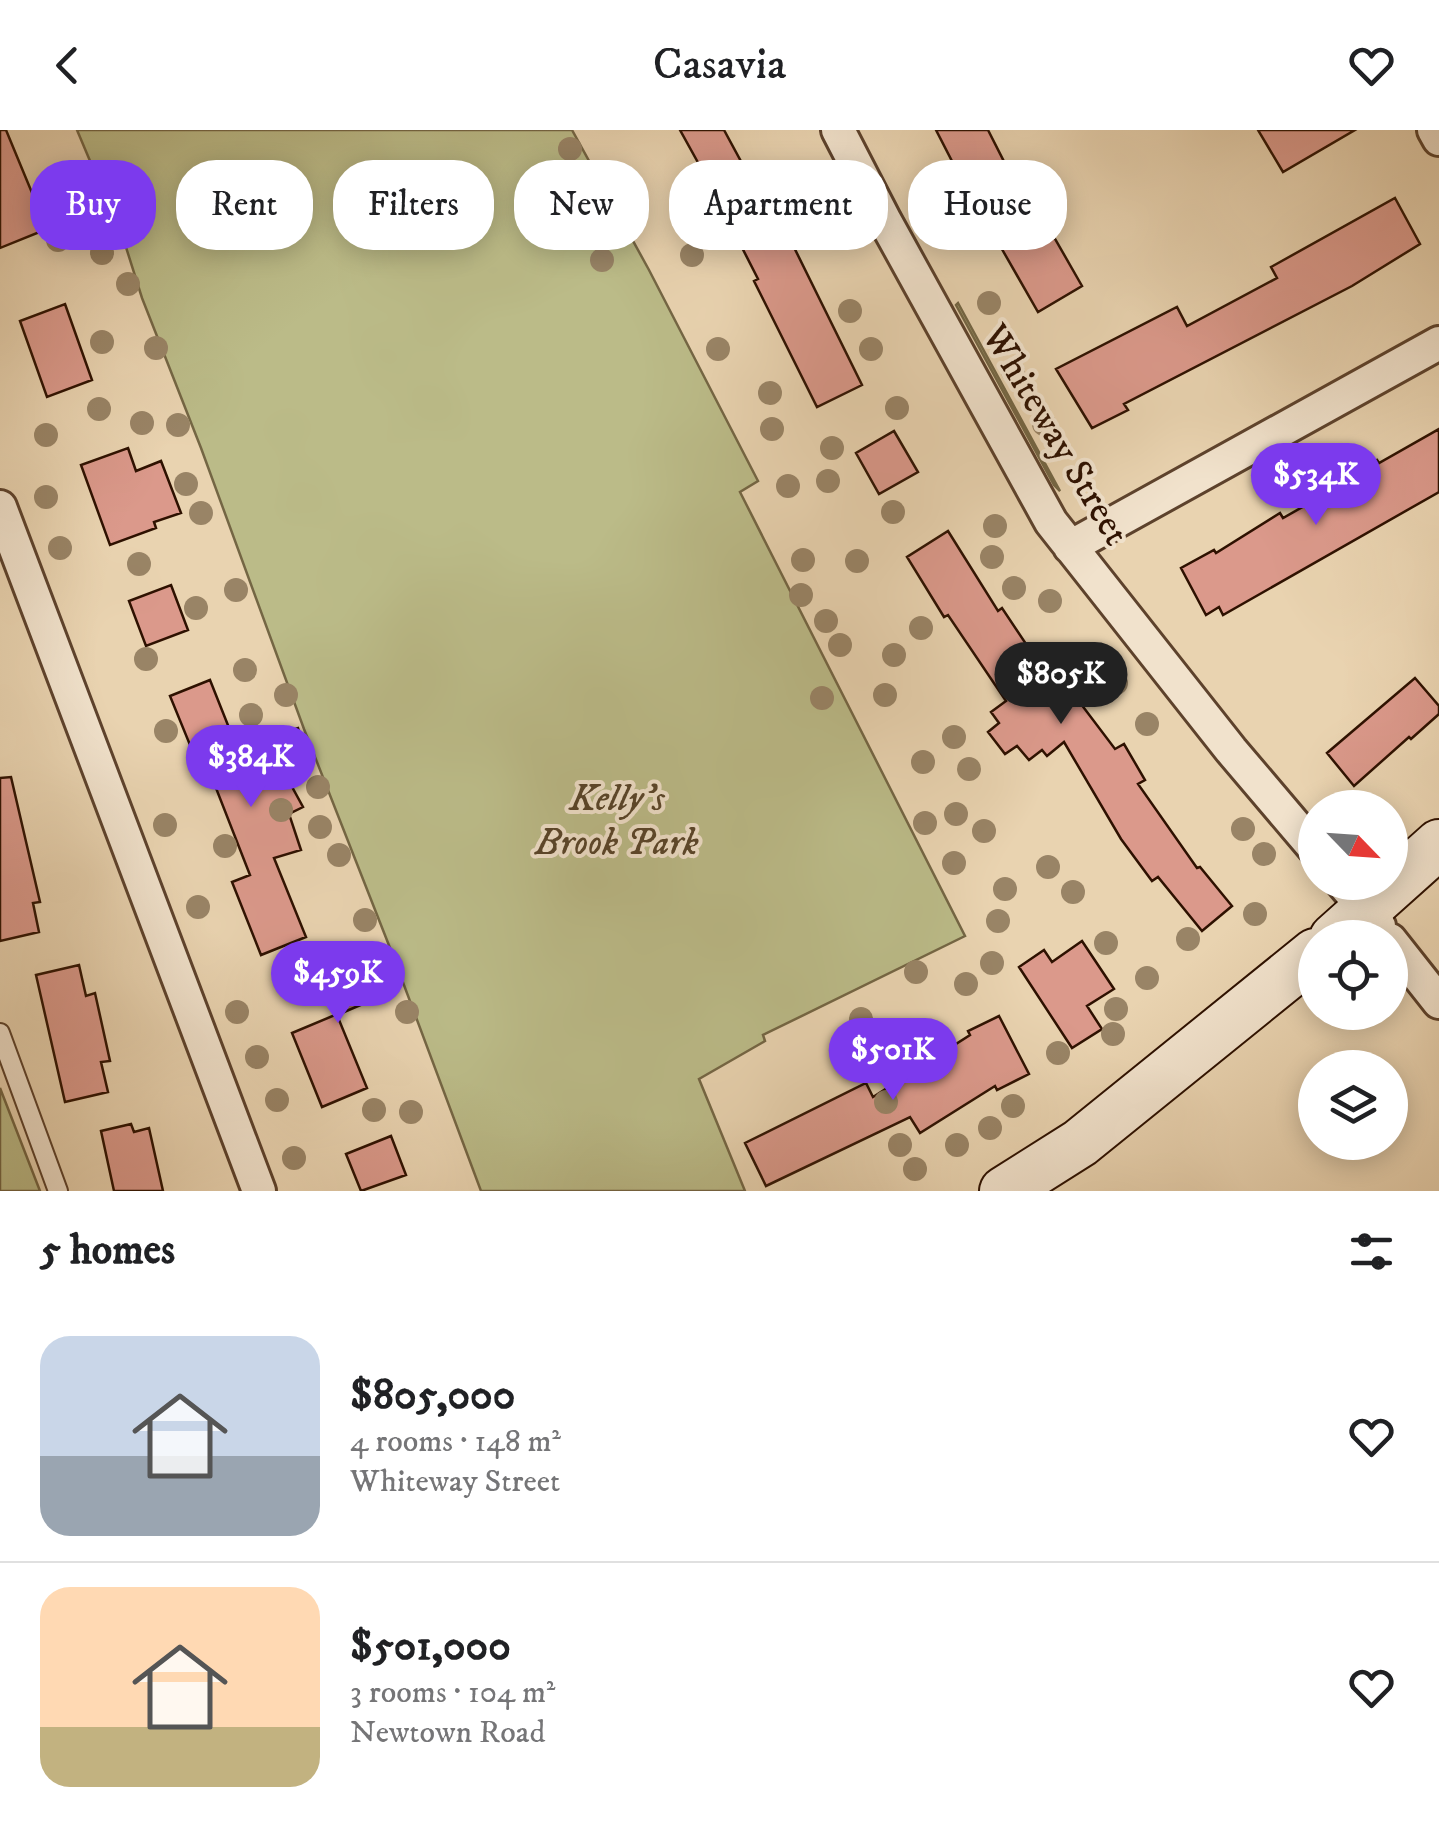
<!DOCTYPE html>
<meta charset="utf-8">
<style>
body{margin:0;font-family:"IM FELL DW Pica",serif;background:#f6f6f6;color:#202124;height:100vh;display:flex;flex-direction:column;font-size:38px;white-space:nowrap}
*{box-sizing:border-box;margin:0}
p{font-size:32px;color:#757577}
.icon{flex:none;width:55px;height:55px;fill:none;stroke:currentColor;stroke-width:2;stroke-linecap:round;stroke-linejoin:round}
.map{position:relative;height:1061px;overflow:hidden}
.sheet{display:flex;flex-direction:column;background:#fff;flex:1}
.sheet>*{flex:none}
.guide{position:absolute;left:30px;top:30px;width:1380px;height:90px;display:flex;gap:20px}
.needle{width:65px;rotate:115deg}
.buttons{position:absolute;left:1298px;top:660px;display:grid;gap:20px}
.buttons a{display:grid;place-items:center;width:110px;height:110px;border-radius:50%;background:#fff;box-shadow:0 5px 25px #0003;font-size:50px}
.price{position:absolute;translate:-50% -85px;padding:0 22px;border-radius:35px;background:#7c3aed;color:#fff;font-size:32px;line-height:65px;filter:drop-shadow(0 2px 5px #0008)}
.price::after{content:'';position:absolute;left:50%;top:60px;width:30px;height:22px;margin-left:-15px;background:inherit;clip-path:polygon(0 0,100% 0,50% 100%)}
.price.current{background:#222;color:#fff}
ul{padding:0;list-style:none}
li{display:flex;align-items:center;gap:30px;height:250px;padding:0 40px}
li+li{border-top:2px solid #e0e0e0}
li span{display:grid;place-items:center;flex:none;width:280px;height:200px;border-radius:30px;color:#555}
li>.icon{margin-inline-start:auto}
span .icon{width:120px;height:120px;fill:#fffc;stroke-width:1}
li b{font-size:42px}
h2{display:flex;justify-content:space-between;align-items:center;height:120px;padding:0 40px;font-size:42px}
.tag{padding:0 35px;border-radius:40px;background:#fff;box-shadow:0 5px 25px #0003;font-size:35px;line-height:90px}
.tag.current{background:#7c3aed;color:#fff}
header{display:flex;justify-content:space-between;align-items:center;height:130px;padding:0 40px;background:#fff;font-size:45px;font-weight:600}
.map>svg:first-child{display:block}
.green{fill:#bb8;stroke:#746644;stroke-width:2.5}
.building{fill:#db998b;stroke:#2e1100;stroke-width:2.5}
.lines{fill:none;stroke-linecap:round;stroke-linejoin:round}
.lane-casing{stroke:#5d422c;stroke-width:22}
.street-casing{stroke:#5d422c;stroke-width:38}
.secondary-casing{stroke:#2e1100;stroke-width:52}
.lane{stroke:#f1e2cc;stroke-width:18}
.street{stroke:#f1e2cc;stroke-width:32}
.secondary{stroke:#f1e2cc;stroke-width:48}
.tree{fill:#998466}
.labels{text-anchor:middle;dominant-baseline:central;stroke-width:8;stroke-linejoin:round;paint-order:stroke}
.street-label{font-size:38px;fill:#2e1100;stroke:#f1e2cc}
.park-label{font-size:38px;font-style:italic;fill:#584429;stroke:#f1e2cc}
</style>
<header><svg class="icon" aria-label="back" viewBox="0 0 24 24"><path d="M15 5l-7 7 7 7"/></svg>Casavia<svg class="icon" aria-label="heart" viewBox="0 0 24 24"><path d="M12 20l-8-8c-3-5 5-10 8-4 3-6 11-1 8 4z"/></svg></header>
<div class="map">
<svg width="1439" height="1061" viewBox="0 0 1439 1061">
<rect width="100%" height="100%" fill="#e9d3b0"/>
<filter id="stains"><feTurbulence type="fractalNoise" baseFrequency=".002" numOctaves="4"/><feColorMatrix values="0 0 0 0 .2 0 0 0 0 .09 0 0 0 0 .02 0 0 0 .5 -.17"/></filter>
<radialGradient id="worn" r=".72"><stop offset=".6" stop-color="#630" stop-opacity="0"/><stop offset="1" stop-color="#630" stop-opacity=".3"/></radialGradient>
<path class="green" d="M77,0H572L649,140L758,351L740,362L965,806L763,905L765,911L699,949L745,1061H481L392,823L304,599L201,318L142,168L125,114Z
M958,173L1060,361L1054,355L956,175Z
M0,958L40,1061H0Z"/>
<path class="building" d="M0,0H6L47,99L0,118Z
M680,0H724L776,96L782,93L862,255L817,277L754,151L758,149L729,92L722,95L694,42L701,38Z
M936,0H988L1022,67L1038,57L1055,89L1046,93L1082,156L1038,182L995,107L992,109Z
M1258,0H1355L1283,42Z
M1395,68L1420,114L1352,156L1124,274L1128,280L1092,298L1056,239L1177,177L1187,196L1277,148L1271,137Z
M65,174L92,250L47,267L20,191Z
M1439,299V362L1223,485L1219,477L1206,485L1181,438L1214,420L1216,423L1280,383L1283,388L1345,353L1343,350L1377,330L1379,333Z
M894,301L918,342L879,364L856,323Z
M128,318L136,341L161,331L181,383L154,392L156,398L110,415L81,335Z
M948,401L998,481L1002,478L1048,547L1056,541L1115,619L1124,614L1145,650L1138,654L1197,738L1200,737L1232,776L1202,801L1158,747L1152,751L1121,709L1064,612L1047,626L1042,620L1029,630L1017,616L1005,624L988,602L999,593L991,582L1006,571L948,485L944,487L907,427Z
M171,455L188,500L146,516L129,471Z
M1415,548L1439,576V584L1411,609L1409,607L1354,656L1327,623Z
M210,550L237,618L298,598L306,624L279,633L303,677L289,684L301,720L274,728L306,807L261,825L232,752L250,745L198,612L190,615L170,566Z
M11,647L40,772L33,773L39,802L0,811V648Z
M1082,811L1114,859L1087,876L1102,899L1072,918L1019,837L1044,820L1052,832Z
M365,816L384,865L337,885L367,958L322,977L292,903L335,885L311,839Z
M79,835L86,866L95,863L110,931L101,932L108,962L65,972L36,845Z
M999,886L1029,944L997,960L995,956L920,1003L910,987L766,1056L745,1013L866,953L873,967L970,905L968,901Z
M131,994L134,1002L149,998L163,1061H114L101,1001Z
M391,1006L406,1045L361,1061L346,1024Z"/>
<g class="lines">
<g class="lane-casing">
<path id="lane" d="M0,903L58,1061"/>
</g>
<g class="street-casing">
<path id="street" d="M838,0L885,91L1051,392L1231,620L1315,719
M1434,0L1439,9
M0,377L259,1061
M1070,417L1439,213
M1342,752L1379,796
M1390,810L1439,872"/>
</g>
<g class="secondary-casing">
<path id="secondary" d="M1334,808L1439,714
M1004,1061L1080,1013L1315,823"/>
</g>
<use href="#lane" class="lane"/>
<use href="#street" class="street"/>
<use href="#secondary" class="secondary"/>
</g>
<g class="tree">
<circle cx="570" cy="19" r="12"/>
<circle cx="72" cy="45" r="12"/>
<circle cx="771" cy="65" r="12"/>
<circle cx="796" cy="74" r="12"/>
<circle cx="99" cy="97" r="12"/>
<circle cx="729" cy="99" r="12"/>
<circle cx="58" cy="110" r="12"/>
<circle cx="102" cy="123" r="12"/>
<circle cx="692" cy="125" r="12"/>
<circle cx="602" cy="130" r="12"/>
<circle cx="128" cy="154" r="12"/>
<circle cx="989" cy="173" r="12"/>
<circle cx="850" cy="181" r="12"/>
<circle cx="102" cy="212" r="12"/>
<circle cx="156" cy="218" r="12"/>
<circle cx="718" cy="219" r="12"/>
<circle cx="871" cy="219" r="12"/>
<circle cx="1013" cy="241" r="12"/>
<circle cx="770" cy="263" r="12"/>
<circle cx="897" cy="278" r="12"/>
<circle cx="99" cy="279" r="12"/>
<circle cx="142" cy="293" r="12"/>
<circle cx="1044" cy="294" r="12"/>
<circle cx="178" cy="295" r="12"/>
<circle cx="772" cy="299" r="12"/>
<circle cx="46" cy="305" r="12"/>
<circle cx="832" cy="318" r="12"/>
<circle cx="828" cy="351" r="12"/>
<circle cx="186" cy="354" r="12"/>
<circle cx="788" cy="356" r="12"/>
<circle cx="46" cy="367" r="12"/>
<circle cx="893" cy="382" r="12"/>
<circle cx="201" cy="383" r="12"/>
<circle cx="995" cy="396" r="12"/>
<circle cx="60" cy="418" r="12"/>
<circle cx="992" cy="427" r="12"/>
<circle cx="803" cy="430" r="12"/>
<circle cx="857" cy="431" r="12"/>
<circle cx="139" cy="434" r="12"/>
<circle cx="1014" cy="458" r="12"/>
<circle cx="236" cy="460" r="12"/>
<circle cx="801" cy="465" r="12"/>
<circle cx="1050" cy="471" r="12"/>
<circle cx="196" cy="478" r="12"/>
<circle cx="826" cy="491" r="12"/>
<circle cx="921" cy="498" r="12"/>
<circle cx="840" cy="515" r="12"/>
<circle cx="894" cy="525" r="12"/>
<circle cx="146" cy="529" r="12"/>
<circle cx="1097" cy="529" r="12"/>
<circle cx="245" cy="540" r="12"/>
<circle cx="1116" cy="553" r="12"/>
<circle cx="286" cy="565" r="12"/>
<circle cx="885" cy="565" r="12"/>
<circle cx="822" cy="568" r="12"/>
<circle cx="251" cy="585" r="12"/>
<circle cx="1147" cy="594" r="12"/>
<circle cx="166" cy="601" r="12"/>
<circle cx="954" cy="607" r="12"/>
<circle cx="923" cy="632" r="12"/>
<circle cx="969" cy="639" r="12"/>
<circle cx="318" cy="657" r="12"/>
<circle cx="281" cy="680" r="12"/>
<circle cx="956" cy="684" r="12"/>
<circle cx="925" cy="693" r="12"/>
<circle cx="165" cy="695" r="12"/>
<circle cx="320" cy="697" r="12"/>
<circle cx="1243" cy="699" r="12"/>
<circle cx="984" cy="701" r="12"/>
<circle cx="225" cy="716" r="12"/>
<circle cx="1264" cy="724" r="12"/>
<circle cx="339" cy="725" r="12"/>
<circle cx="954" cy="733" r="12"/>
<circle cx="1048" cy="737" r="12"/>
<circle cx="1005" cy="759" r="12"/>
<circle cx="1073" cy="762" r="12"/>
<circle cx="198" cy="777" r="12"/>
<circle cx="1255" cy="784" r="12"/>
<circle cx="365" cy="790" r="12"/>
<circle cx="998" cy="791" r="12"/>
<circle cx="1188" cy="809" r="12"/>
<circle cx="1106" cy="813" r="12"/>
<circle cx="992" cy="833" r="12"/>
<circle cx="375" cy="841" r="12"/>
<circle cx="916" cy="842" r="12"/>
<circle cx="1147" cy="848" r="12"/>
<circle cx="966" cy="854" r="12"/>
<circle cx="344" cy="859" r="12"/>
<circle cx="1116" cy="879" r="12"/>
<circle cx="237" cy="882" r="12"/>
<circle cx="407" cy="882" r="12"/>
<circle cx="861" cy="889" r="12"/>
<circle cx="885" cy="902" r="12"/>
<circle cx="1113" cy="904" r="12"/>
<circle cx="1058" cy="923" r="12"/>
<circle cx="845" cy="926" r="12"/>
<circle cx="257" cy="927" r="12"/>
<circle cx="875" cy="939" r="12"/>
<circle cx="277" cy="970" r="12"/>
<circle cx="886" cy="972" r="12"/>
<circle cx="1013" cy="976" r="12"/>
<circle cx="374" cy="980" r="12"/>
<circle cx="411" cy="982" r="12"/>
<circle cx="990" cy="998" r="12"/>
<circle cx="900" cy="1015" r="12"/>
<circle cx="957" cy="1015" r="12"/>
<circle cx="294" cy="1028" r="12"/>
<circle cx="915" cy="1039" r="12"/>
</g>
<g class="labels">
<g class="street-label">
<text transform="translate(1055 305) rotate(59)">Whiteway Street</text>
</g>
<g class="park-label">
<text x="617" y="669">Kelly's<tspan x="617" dy="44">Brook Park</tspan></text>
</g>
</g>
<rect width="100%" height="100%" filter="url(#stains)"/>
<rect width="100%" height="100%" fill="url(#worn)"/>
</svg>
<div class="buttons">
<a><svg class="needle" viewBox="-14 -14 28 28"><path d="M0-13l5 13h-10z" fill="#e53935"/><path d="M0 13l5-13h-10z" fill="#757577"/></svg></a>
<a><svg class="icon" aria-label="locate" viewBox="0 0 24 24"><circle cx="12" cy="12" r="6"/><path d="M12 2v4M12 18v4M2 12h4M18 12h4"/></svg></a>
<a><svg class="icon" aria-label="layers" viewBox="0 0 24 24"><path d="M12 4l9 5-9 5-9-5zM3 14l9 5 9-5"/></svg></a>
</div>
<b class="price" style="left:1316px;top:398px">$534K</b>
<b class="price current" style="left:1061px;top:597px">$805K</b>
<b class="price" style="left:251px;top:680px">$384K</b>
<b class="price" style="left:338px;top:896px">$459K</b>
<b class="price" style="left:893px;top:973px">$501K</b>
<div class="guide">
<a class="tag current">Buy</a>
<a class="tag">Rent</a>
<a class="tag">Filters</a>
<a class="tag">New</a>
<a class="tag">Apartment</a>
<a class="tag">House</a>
</div>
</div>
<section class="sheet">
<h2>5 homes<svg class="icon" aria-label="filters" viewBox="0 0 24 24"><path d="M4 7h16M4 17h16"/><circle cx="9" cy="7" r="2"/><circle cx="15" cy="17" r="2"/></svg></h2>
<ul>
<li><span style="background:linear-gradient(#c9d6e8 60%,#9aa5b1 0)"><svg class="icon" aria-label="home" viewBox="0 0 24 24"><path d="M3 11l9-7 9 7M6 9v11h12V9"/></svg></span><div><b>$805,000</b><p>4 rooms · 148 m²</p><p>Whiteway Street</p></div><svg class="icon" aria-label="heart" viewBox="0 0 24 24"><path d="M12 20l-8-8c-3-5 5-10 8-4 3-6 11-1 8 4z"/></svg></li>
<li><span style="background:linear-gradient(#ffd9b3 70%,#c2b280 0)"><svg class="icon" aria-label="home" viewBox="0 0 24 24"><path d="M3 11l9-7 9 7M6 9v11h12V9"/></svg></span><div><b>$501,000</b><p>3 rooms · 104 m²</p><p>Newtown Road</p></div><svg class="icon" aria-label="heart" viewBox="0 0 24 24"><path d="M12 20l-8-8c-3-5 5-10 8-4 3-6 11-1 8 4z"/></svg></li>
</ul>
</section>
